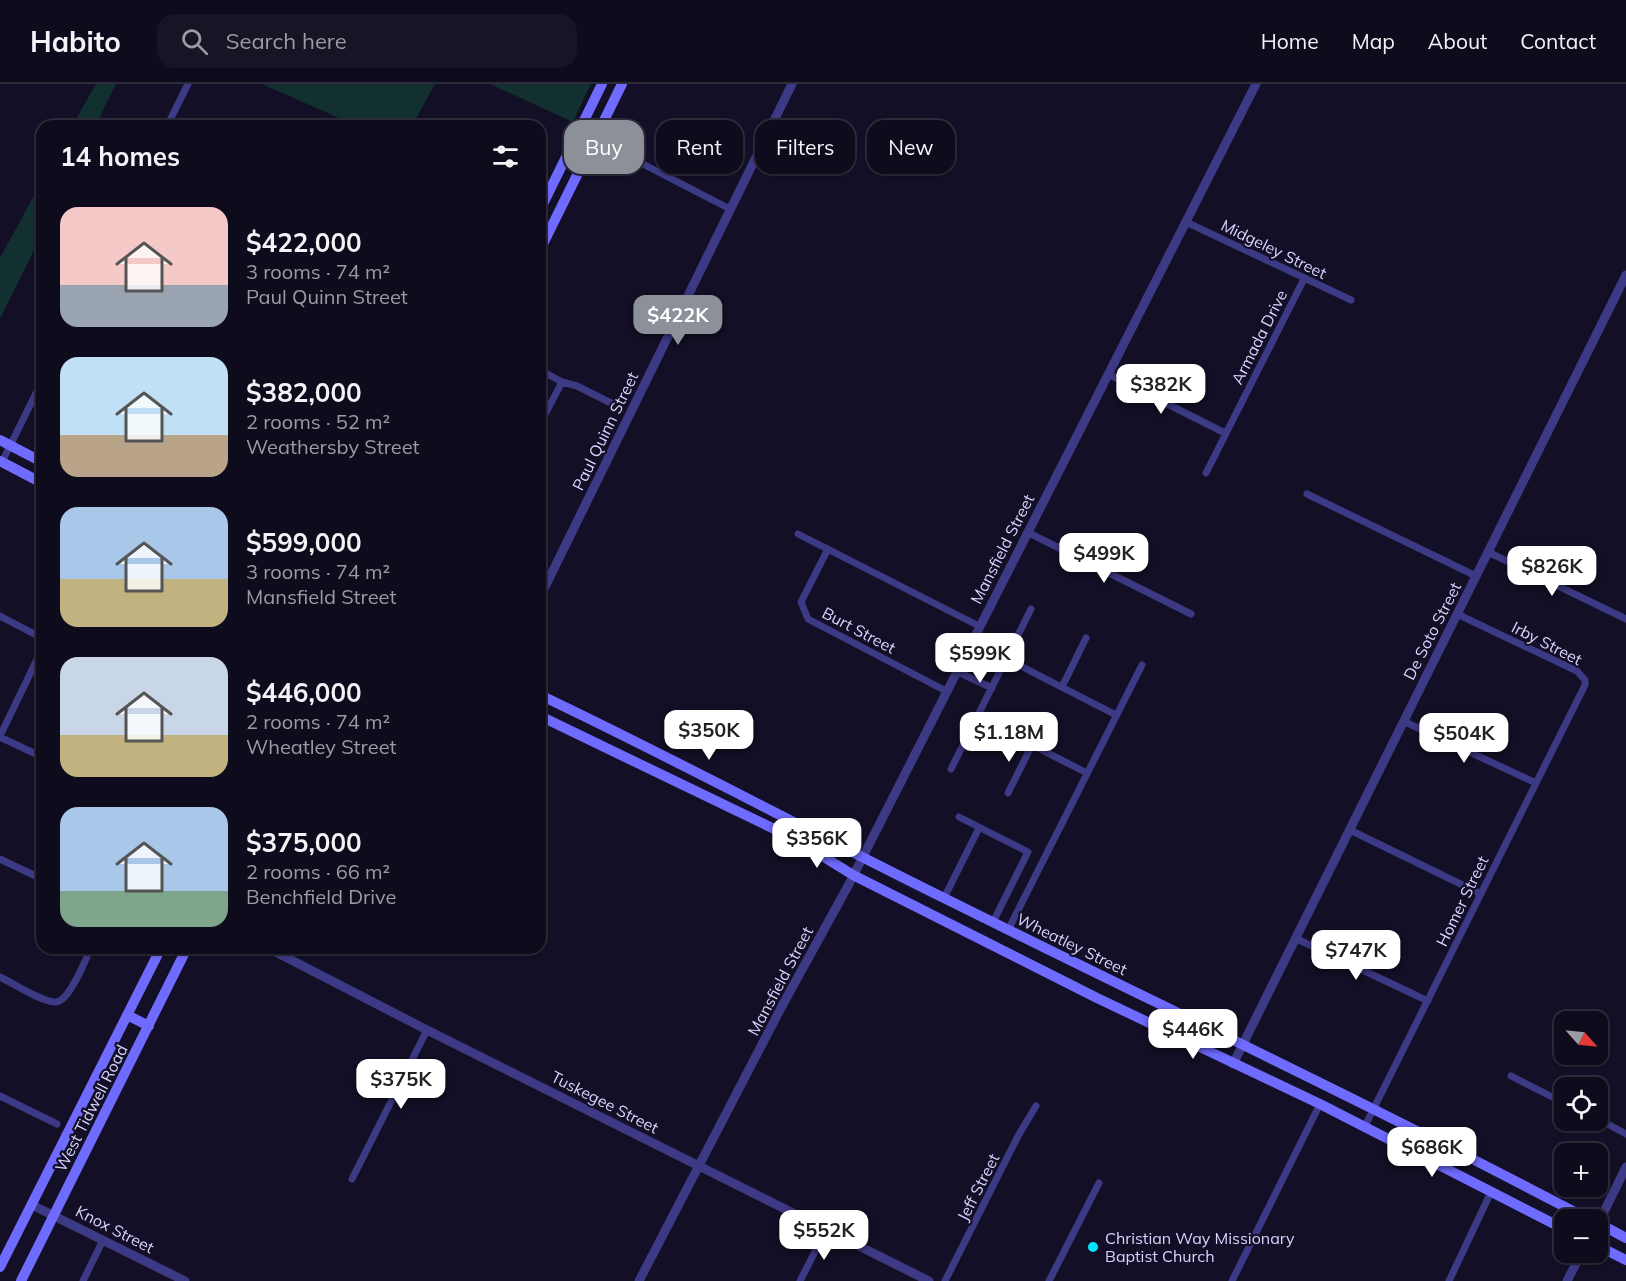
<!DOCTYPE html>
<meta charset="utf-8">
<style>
body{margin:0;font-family:Mulish,sans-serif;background:#171425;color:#f1f3f6;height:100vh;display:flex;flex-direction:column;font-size:22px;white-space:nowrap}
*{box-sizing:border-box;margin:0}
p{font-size:20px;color:#9b9ba3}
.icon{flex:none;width:33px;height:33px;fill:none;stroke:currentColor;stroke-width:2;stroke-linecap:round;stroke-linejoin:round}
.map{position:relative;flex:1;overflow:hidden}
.panel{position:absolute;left:36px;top:36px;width:510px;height:834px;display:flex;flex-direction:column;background:#0e0b1c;border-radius:18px;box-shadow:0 2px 4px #0004,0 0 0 2px #2e2b3b}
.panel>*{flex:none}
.top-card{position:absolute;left:564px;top:36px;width:570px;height:54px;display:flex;gap:12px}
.needle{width:39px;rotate:117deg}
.controls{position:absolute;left:1554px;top:927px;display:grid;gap:12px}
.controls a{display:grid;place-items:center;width:54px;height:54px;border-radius:12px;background:#0e0b1c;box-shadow:0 2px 4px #0004,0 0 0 2px #2e2b3b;font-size:30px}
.price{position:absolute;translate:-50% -51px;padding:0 14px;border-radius:12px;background:#fff;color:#222;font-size:20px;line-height:39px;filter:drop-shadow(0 2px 3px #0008)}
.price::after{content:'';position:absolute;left:50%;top:36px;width:18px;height:14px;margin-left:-9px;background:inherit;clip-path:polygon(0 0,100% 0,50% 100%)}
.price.selected{background:#8c9099;color:#fff}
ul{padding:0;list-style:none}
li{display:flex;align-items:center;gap:18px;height:150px;padding:0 24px}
li span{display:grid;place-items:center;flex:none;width:168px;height:120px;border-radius:18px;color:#555}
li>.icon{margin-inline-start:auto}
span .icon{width:72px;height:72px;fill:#fffc;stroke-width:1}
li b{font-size:26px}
h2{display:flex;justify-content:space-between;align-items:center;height:72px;padding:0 24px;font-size:26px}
.pill{padding:0 21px;border-radius:18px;background:#0e0b1c;box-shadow:0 2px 4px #0004,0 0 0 2px #2e2b3b;font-size:21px;line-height:54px}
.pill.selected{background:#8c9099;color:#fff}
header{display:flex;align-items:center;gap:36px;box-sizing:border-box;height:84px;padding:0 30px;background:#0e0b1c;border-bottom:2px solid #2e2b3b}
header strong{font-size:28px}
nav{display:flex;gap:33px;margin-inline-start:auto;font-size:21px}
.search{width:420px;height:54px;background:#171425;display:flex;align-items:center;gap:15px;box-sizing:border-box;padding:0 21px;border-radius:18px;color:#9b9ba3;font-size:22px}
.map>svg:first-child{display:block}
.green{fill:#12302f}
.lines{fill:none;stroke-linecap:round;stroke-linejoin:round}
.minor{stroke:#3d3a85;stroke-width:7}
.tertiary{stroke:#3d3a85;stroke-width:9}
.secondary{stroke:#6f6bff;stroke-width:10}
.poi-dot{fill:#00e5ff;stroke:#130f26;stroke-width:2}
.labels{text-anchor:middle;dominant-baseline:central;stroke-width:4.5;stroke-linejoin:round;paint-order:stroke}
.street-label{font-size:16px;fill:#d9d4ff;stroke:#130f26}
.poi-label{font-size:16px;fill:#d9d4ff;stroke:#130f26;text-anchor:start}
</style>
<header>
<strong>Habito</strong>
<div class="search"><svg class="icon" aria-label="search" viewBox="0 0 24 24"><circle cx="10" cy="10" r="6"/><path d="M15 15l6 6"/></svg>Search here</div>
<nav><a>Home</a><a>Map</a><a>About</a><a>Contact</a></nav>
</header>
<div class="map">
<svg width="1626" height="1197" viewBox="0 0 1626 1197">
<rect width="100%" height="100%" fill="#130f26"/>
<path class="green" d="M96,0H116L95,42H72Z
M262,0H435L412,42H357Z
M490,0H591L573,38Z
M42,97V150L0,235V174Z"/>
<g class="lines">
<path class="minor" d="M167,42L188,0
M579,47L730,125
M1186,138L1351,216
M540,286L562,298L540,340
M1108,290L1225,349
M562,298L577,302L617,322
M2,378L42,297
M1206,389L1304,195
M1307,410L1476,492
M1027,448L1191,530
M798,450L979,542
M828,465L801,518L808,535L946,607
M1488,468L1626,535
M0,532L42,554
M1007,575L1116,631
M956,587L992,604
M1062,603L1086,554
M977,633L1087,689
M1403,637L1536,699
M0,652L42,565
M0,653L42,673
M951,685L1031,525
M1008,709L1032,661
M959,733L1028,768L993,838
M1350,746L1481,810
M0,775L42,795
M944,814L979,744
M1008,846L1142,581
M1295,854L1428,917
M0,893C13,899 43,919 56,918C70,917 85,876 91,864
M1511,992L1564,1019
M0,1012L57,1040
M1598,1035L1626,1050
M1364,1044L1585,601V596L1577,587L1457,530
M352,1095L427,946
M83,1197L103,1156
M800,1197L826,1146
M945,1197L1018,1052L1036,1022
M1049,1197L1099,1099
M1232,1197L1320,1020
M1449,1197L1491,1108"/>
<path class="tertiary" d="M540,513L792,0
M268,864L427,946L929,1197
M1233,980L1626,191
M32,1121L185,1197
M1598,1140L1626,1083
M639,1197L782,922L849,800L1256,0
M1567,1197L1582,1168"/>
<path class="secondary" d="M540,126L602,0
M540,166L622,0
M0,356L42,378
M0,377L42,399
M540,611C677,676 810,748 946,815C1161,922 1378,1024 1590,1136
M540,632L795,755L853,791L1097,914L1320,1020L1564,1145
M127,931L149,942
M1598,1139L1626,1154
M1598,1162L1626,1176
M0,1183L161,864
M21,1197L187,864"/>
</g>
<circle class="poi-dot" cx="1093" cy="1163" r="6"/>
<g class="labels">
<g class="street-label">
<text transform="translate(1274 165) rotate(26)">Midgeley Street</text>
<text transform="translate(1259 253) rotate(-63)">Armada Drive</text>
<text transform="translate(605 347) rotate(-64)">Paul Quinn Street</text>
<text transform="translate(1002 465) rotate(-63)">Mansfield Street</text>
<text transform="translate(859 546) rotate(28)">Burt Street</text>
<text transform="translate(1432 547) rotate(-63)">De Soto Street</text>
<text transform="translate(1547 559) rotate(27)">Irby Street</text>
<text transform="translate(1462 817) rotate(-64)">Homer Street</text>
<text transform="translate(1072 860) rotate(26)">Wheatley Street</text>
<text transform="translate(780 897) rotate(-62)">Mansfield Street</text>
<text transform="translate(605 1018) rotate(27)">Tuskegee Street</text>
<text transform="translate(91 1024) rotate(-63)">West Tidwell Road</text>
<text transform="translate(978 1103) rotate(-63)">Jeff Street</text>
<text transform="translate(115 1145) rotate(27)">Knox Street</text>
</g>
<g class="poi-label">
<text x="1105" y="1154">Christian Way Missionary<tspan x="1105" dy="18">Baptist Church</tspan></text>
</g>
</g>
</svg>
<div class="controls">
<a><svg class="needle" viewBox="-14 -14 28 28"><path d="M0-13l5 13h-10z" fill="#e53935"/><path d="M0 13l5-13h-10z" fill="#9b9ba3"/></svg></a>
<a><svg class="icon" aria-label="locate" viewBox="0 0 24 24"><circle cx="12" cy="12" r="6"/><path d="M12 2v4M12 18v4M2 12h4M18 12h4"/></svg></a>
<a>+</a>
<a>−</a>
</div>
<b class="price selected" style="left:678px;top:262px">$422K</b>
<b class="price" style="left:1161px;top:331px">$382K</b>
<b class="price" style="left:1104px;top:500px">$499K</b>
<b class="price" style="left:1552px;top:513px">$826K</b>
<b class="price" style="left:980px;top:600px">$599K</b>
<b class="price" style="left:709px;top:677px">$350K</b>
<b class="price" style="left:1009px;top:679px">$1.18M</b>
<b class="price" style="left:1464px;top:680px">$504K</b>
<b class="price" style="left:817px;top:785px">$356K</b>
<b class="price" style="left:1356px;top:897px">$747K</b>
<b class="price" style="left:1193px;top:976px">$446K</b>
<b class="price" style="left:401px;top:1026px">$375K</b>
<b class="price" style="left:1432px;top:1094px">$686K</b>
<b class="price" style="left:824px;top:1177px">$552K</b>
<div class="top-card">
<a class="pill selected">Buy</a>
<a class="pill">Rent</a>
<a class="pill">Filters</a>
<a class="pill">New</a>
</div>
<section class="panel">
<h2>14 homes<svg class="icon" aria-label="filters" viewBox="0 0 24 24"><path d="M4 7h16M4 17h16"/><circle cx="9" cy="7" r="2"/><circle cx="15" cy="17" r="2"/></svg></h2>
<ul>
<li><span style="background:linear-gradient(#f6c9c9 65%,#9aa5b1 0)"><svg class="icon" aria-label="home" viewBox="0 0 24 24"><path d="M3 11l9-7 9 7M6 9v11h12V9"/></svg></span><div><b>$422,000</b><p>3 rooms · 74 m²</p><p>Paul Quinn Street</p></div></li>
<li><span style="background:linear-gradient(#bfe0f5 65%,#b9a48a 0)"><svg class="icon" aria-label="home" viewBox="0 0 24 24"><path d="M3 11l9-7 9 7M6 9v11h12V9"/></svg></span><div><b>$382,000</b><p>2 rooms · 52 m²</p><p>Weathersby Street</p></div></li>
<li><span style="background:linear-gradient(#a9c7e8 60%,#c2b280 0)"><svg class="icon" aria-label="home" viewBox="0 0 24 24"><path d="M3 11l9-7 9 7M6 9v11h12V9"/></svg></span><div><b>$599,000</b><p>3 rooms · 74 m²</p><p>Mansfield Street</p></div></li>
<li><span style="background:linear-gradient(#c9d6e8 65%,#c2b280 0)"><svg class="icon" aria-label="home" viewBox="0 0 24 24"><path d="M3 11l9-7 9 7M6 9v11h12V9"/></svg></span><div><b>$446,000</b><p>2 rooms · 74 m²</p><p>Wheatley Street</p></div></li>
<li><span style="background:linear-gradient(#a9c7e8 70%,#7fa58c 0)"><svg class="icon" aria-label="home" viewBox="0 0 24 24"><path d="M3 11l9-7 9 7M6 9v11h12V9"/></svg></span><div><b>$375,000</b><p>2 rooms · 66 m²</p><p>Benchfield Drive</p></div></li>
</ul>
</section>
</div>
